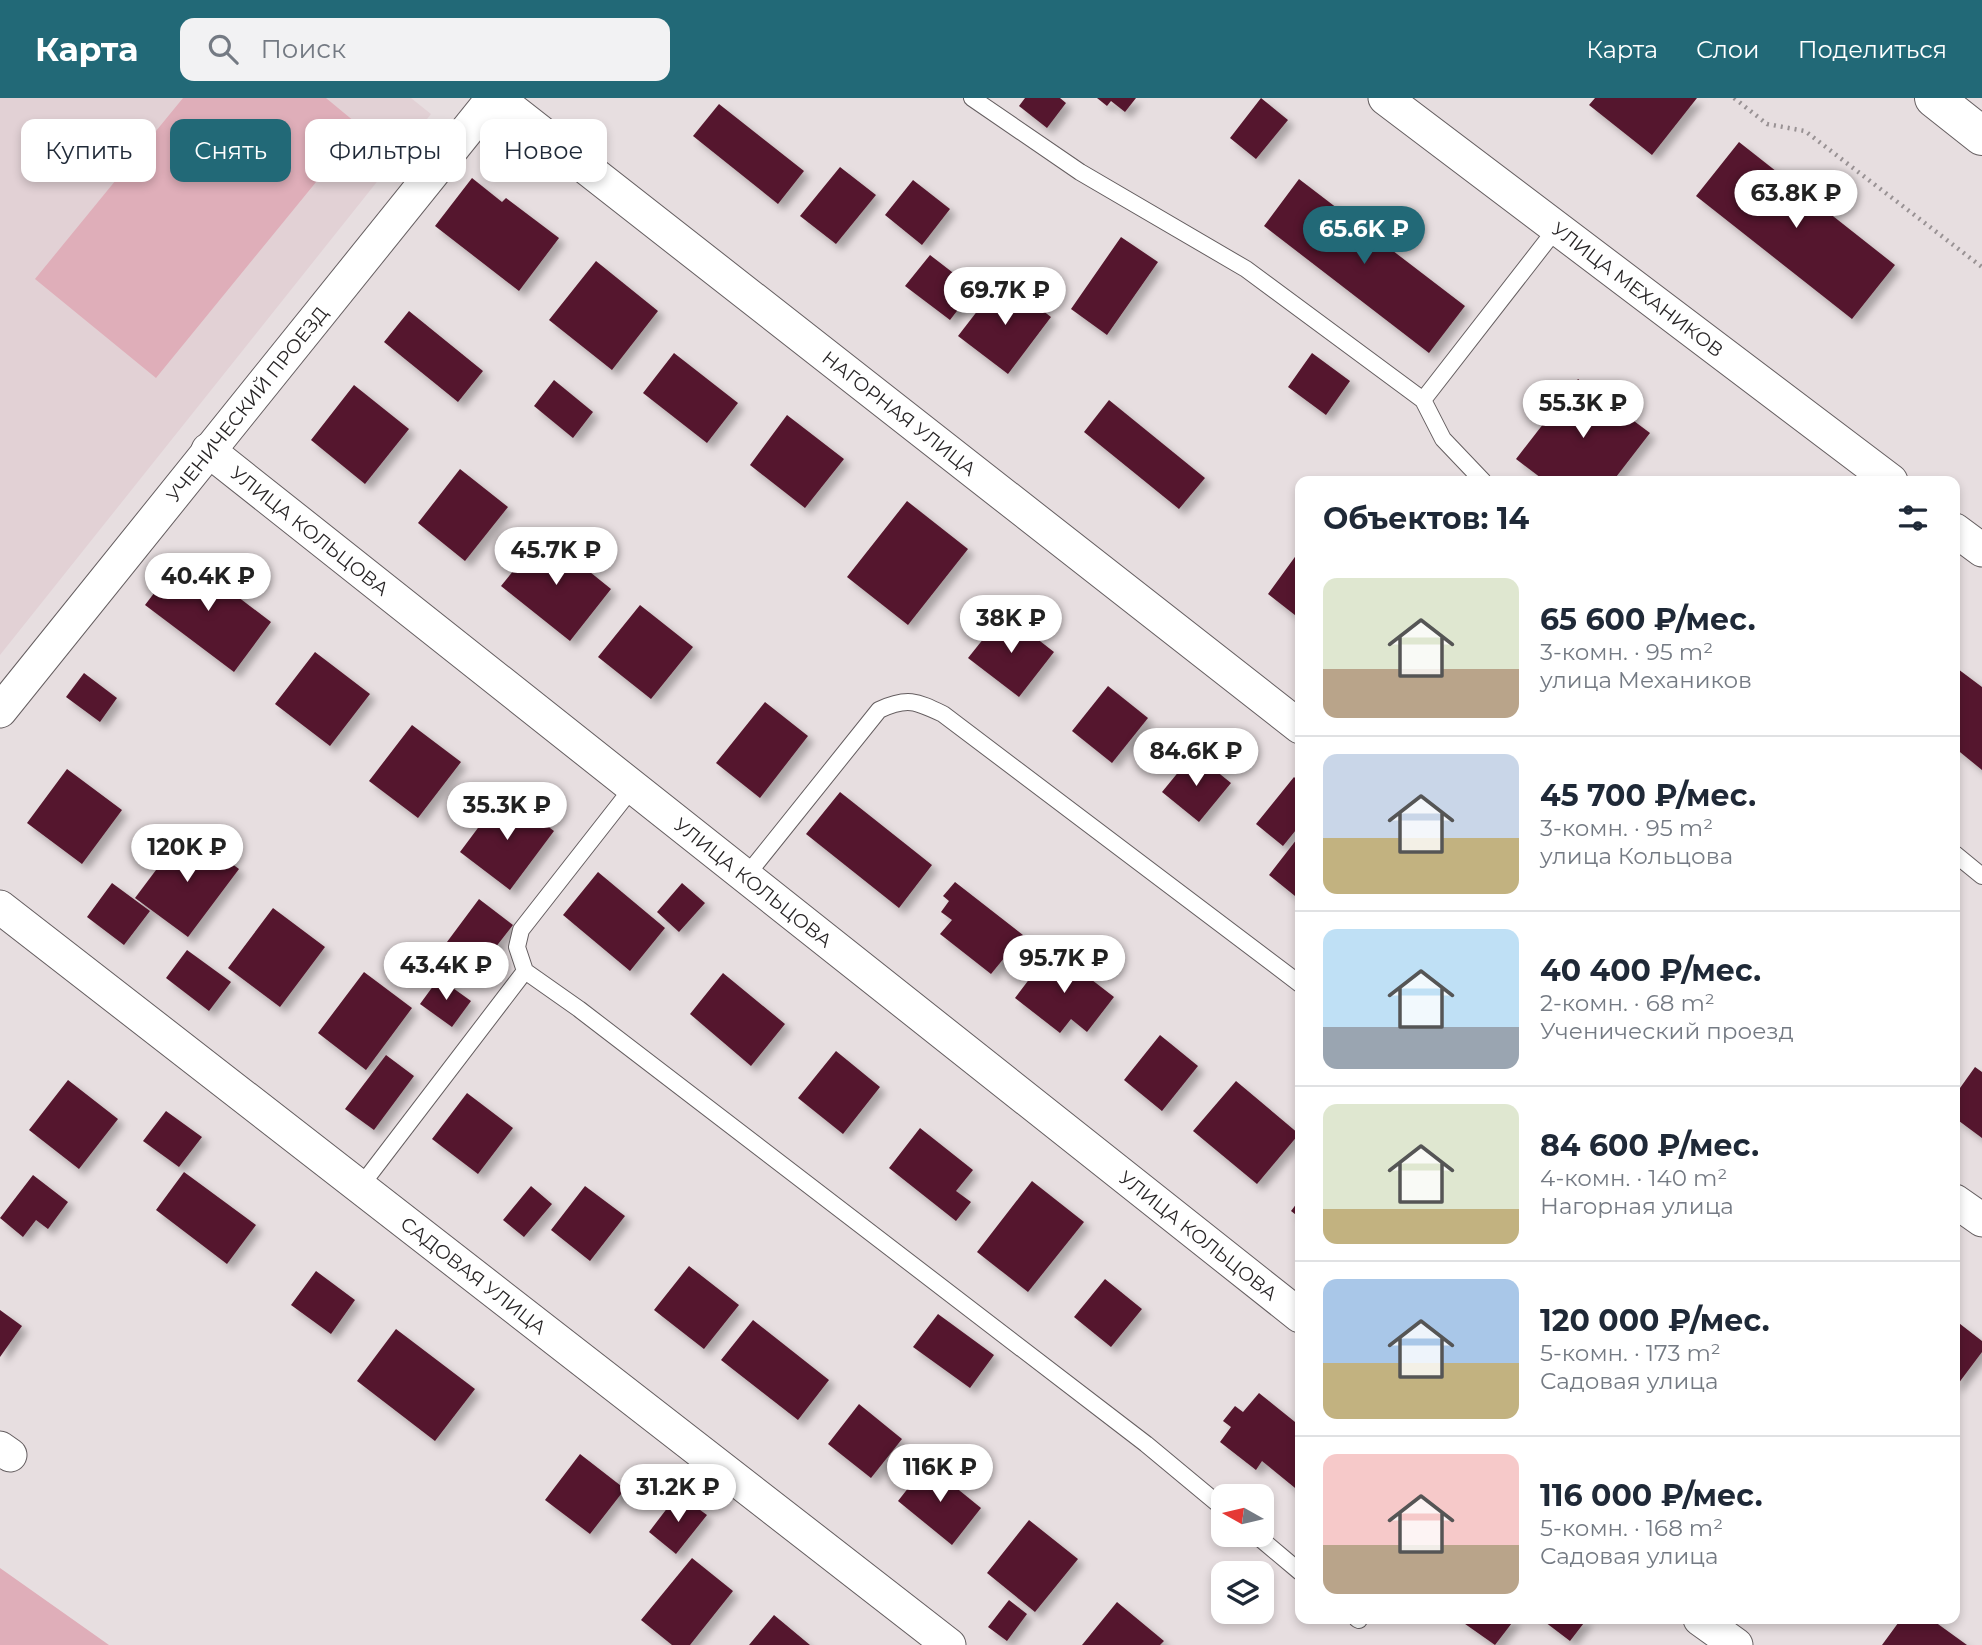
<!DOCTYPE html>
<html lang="ru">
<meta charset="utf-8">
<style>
body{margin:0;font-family:Montserrat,sans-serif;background:#f2f2f3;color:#1f2937;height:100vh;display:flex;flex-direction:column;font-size:26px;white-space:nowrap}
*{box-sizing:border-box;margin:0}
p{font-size:23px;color:#747a83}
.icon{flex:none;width:38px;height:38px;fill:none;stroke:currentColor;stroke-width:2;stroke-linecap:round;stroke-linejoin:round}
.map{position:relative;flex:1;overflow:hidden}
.panel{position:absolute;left:1295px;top:378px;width:665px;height:1148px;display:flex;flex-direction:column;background:#fff;border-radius:14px;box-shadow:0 4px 10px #0003}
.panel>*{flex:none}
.guide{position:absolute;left:21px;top:21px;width:665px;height:63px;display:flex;gap:14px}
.needle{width:46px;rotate:278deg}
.tools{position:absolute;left:1211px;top:1386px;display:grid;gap:14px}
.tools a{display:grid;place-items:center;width:63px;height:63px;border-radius:14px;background:#fff;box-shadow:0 4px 10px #0003;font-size:35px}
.price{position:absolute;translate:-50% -60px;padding:0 16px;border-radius:24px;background:#fff;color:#222;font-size:23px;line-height:46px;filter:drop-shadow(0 2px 4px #0008)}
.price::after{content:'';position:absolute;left:50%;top:42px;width:21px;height:16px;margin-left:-10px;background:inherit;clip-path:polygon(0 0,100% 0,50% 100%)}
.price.current{background:#226977;color:#fff}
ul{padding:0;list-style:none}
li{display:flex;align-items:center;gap:21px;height:175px;padding:0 28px}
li+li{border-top:2px solid #e0e1e3}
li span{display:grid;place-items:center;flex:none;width:196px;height:140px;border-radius:14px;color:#555}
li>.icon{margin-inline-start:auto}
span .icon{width:84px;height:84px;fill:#fffc;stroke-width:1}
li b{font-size:30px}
h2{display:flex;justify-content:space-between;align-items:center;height:84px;padding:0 28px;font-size:30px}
.tag{padding:0 24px;border-radius:14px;background:#fff;box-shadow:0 4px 10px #0003;font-size:24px;line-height:63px}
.tag.current{background:#226977;color:#fff}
header{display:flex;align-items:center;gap:42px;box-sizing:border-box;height:98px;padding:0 35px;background:#226977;color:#fff}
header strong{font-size:33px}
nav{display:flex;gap:38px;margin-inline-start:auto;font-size:24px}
.search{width:490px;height:63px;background:#f2f2f3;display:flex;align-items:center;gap:18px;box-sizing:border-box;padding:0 24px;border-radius:14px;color:#747a83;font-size:26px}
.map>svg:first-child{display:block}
.built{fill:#e2d1d5}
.green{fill:#dfaeb9}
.building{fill:#55182d;filter:url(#shadow)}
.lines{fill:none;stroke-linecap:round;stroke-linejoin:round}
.service-casing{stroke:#655e60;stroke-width:18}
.minor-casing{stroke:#655e60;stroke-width:35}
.secondary-casing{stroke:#655e60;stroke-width:40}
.path{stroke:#999294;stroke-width:4.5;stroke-dasharray:2 5;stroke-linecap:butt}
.service{stroke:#fff;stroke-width:16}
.minor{stroke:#fff;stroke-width:33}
.secondary{stroke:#fff;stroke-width:38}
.labels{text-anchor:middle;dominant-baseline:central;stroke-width:7;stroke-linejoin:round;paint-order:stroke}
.street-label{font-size:19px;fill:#282526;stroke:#e7dee0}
</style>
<header>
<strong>Карта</strong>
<div class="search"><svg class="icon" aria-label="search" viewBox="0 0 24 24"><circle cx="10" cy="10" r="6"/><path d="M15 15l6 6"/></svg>Поиск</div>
<nav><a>Карта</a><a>Слои</a><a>Поделиться</a></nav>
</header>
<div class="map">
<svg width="1982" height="1547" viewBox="0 0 1982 1547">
<defs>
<filter id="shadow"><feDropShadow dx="6" dy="6" stdDeviation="3.5" flood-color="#0004"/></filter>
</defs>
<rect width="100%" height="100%" fill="#e7dee0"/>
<path class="built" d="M0,0H411L431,16L0,557Z"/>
<path class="green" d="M183,0H326L361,29L156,280L35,181Z
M0,1470L109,1547H0Z"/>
<path class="building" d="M1025,0H1060L1066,5L1047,30L1019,8Z
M1097,0H1136L1125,14L1111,3L1107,8Z
M1261,0L1288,22L1256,61L1230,40Z
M1595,0H1697L1652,57L1589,7Z
M719,6L804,73L778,106L693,38Z
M1739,44L1895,167L1852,221L1696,98Z
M840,69L876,97L836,146L800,118Z
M472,80L502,104L506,100L559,140L519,193L435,128Z
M1299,81L1465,208L1429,255L1264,128Z
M913,82L950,111L922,147L885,117Z
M1121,139L1158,164L1107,237L1071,211Z
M930,157L974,191L950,222L905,188Z
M596,163L658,213L612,272L549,222Z
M1002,181L1051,219L1008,276L958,238Z
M409,213L483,273L458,304L384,244Z
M674,255L738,305L707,345L643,295Z
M1312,255L1350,283L1326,317L1288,289Z
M1578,281L1650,335L1613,383H1545L1516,361Z
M554,282L593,314L573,340L534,308Z
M354,287L409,331L365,386L311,342Z
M1109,302L1205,380L1179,411L1084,334Z
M787,317L844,361L805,410L750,367Z
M460,371L508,409L465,463L418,425Z
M907,403L968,451L908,527L847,479Z
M543,436L611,491L570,543L501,488Z
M1300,452V521L1268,496Z
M183,457L271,524L234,574L145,507Z
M640,507L693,549L651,601L598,559Z
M1004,515L1054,554L1019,599L968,560Z
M315,554L370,596L330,648L275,606Z
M1958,571L1982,589V672L1955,650V575Z
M84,575L117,600L100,624L66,599Z
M1108,588L1148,620L1112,665L1072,633Z
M765,604L808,638L760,700L716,665Z
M412,627L461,664L418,720L369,683Z
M1194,655L1231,685L1199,724L1162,694Z
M67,671L122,712L82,766L27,725Z
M1294,679L1300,685V727L1283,748L1256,726Z
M840,694L932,767L899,810L806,736Z
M504,695L554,733L510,792L460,754Z
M186,732L239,771L188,839L135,800Z
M1300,737V802L1269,777Z
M598,774L665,830L630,873L563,817Z
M955,784L1023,837L991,876L940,836L952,822L941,814L949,803L943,798Z
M112,785L150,813L124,847L87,819Z
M682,785L705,805L679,834L657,814Z
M479,801L513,827L477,873L444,848Z
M273,810L325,849L280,909L228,870Z
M1052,851L1114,899L1087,934L1071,921L1060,935L1015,900Z
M187,852L231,884L209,913L166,880Z
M364,874L412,910L366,972L318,935Z
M723,875L785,926L751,968L690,916Z
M439,880L471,903L452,929L420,906Z
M1160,937L1198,968L1162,1013L1124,982Z
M836,953L880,989L843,1036L798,1000Z
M386,957L414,978L374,1032L345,1011Z
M1975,969L1982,974V1040L1955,1020V997Z
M68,982L118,1021L79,1071L29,1032Z
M1236,983L1299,1036L1257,1086L1193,1033Z
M467,995L513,1030L478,1076L432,1041Z
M166,1013L202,1039L179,1069L143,1043Z
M920,1030L973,1072L956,1093L971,1104L956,1123L889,1070Z
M184,1074L256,1127L227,1166L156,1112Z
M33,1077L68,1104L48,1131L36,1122L23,1139L0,1120Z
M1032,1083L1084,1124L1028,1194L977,1154Z
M531,1088L552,1106L524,1139L503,1122Z
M585,1088L625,1118L590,1163L551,1132Z
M1300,1101V1120L1291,1113Z
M689,1168L739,1207L704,1251L654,1212Z
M316,1173L355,1202L331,1236L291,1207Z
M1105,1181L1142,1211L1111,1249L1074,1219Z
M0,1212L22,1228L0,1259Z
M938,1216L994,1257L970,1290L913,1249Z
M753,1222L829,1282L798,1322L721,1262Z
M1955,1222L1982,1243V1254L1955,1290Z
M396,1231L475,1291L435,1343L357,1283Z
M1259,1295L1300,1328V1394L1262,1363L1256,1372L1220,1344L1231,1329L1223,1323L1235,1308L1243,1314Z
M859,1306L902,1341L871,1380L828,1346Z
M580,1356L625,1391L590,1436L545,1402Z
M927,1366L981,1410L952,1447L898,1403Z
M678,1396L707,1417L676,1456L649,1434Z
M1029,1422L1078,1461L1035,1514L987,1475Z
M692,1460L733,1493L690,1547H672L641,1522Z
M1009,1502L1027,1516L1007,1543L988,1529Z
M1117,1504L1164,1543L1160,1547H1082Z
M774,1517L810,1547H749Z
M1458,1521H1515L1495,1547Z
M1541,1521H1587L1570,1543Z
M1901,1521L1918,1524L1921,1521H1931L1967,1547H1882Z"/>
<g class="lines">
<g class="service-casing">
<path id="service" d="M972,0L1080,74L1246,171L1423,302L1556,131
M1423,302L1443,341L1483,383
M1955,756L1982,778
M746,778L879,612C907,599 916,603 943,616L1300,886
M525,873L579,911L1146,1346L1223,1410
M360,1089L525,873L517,849L521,832L633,689
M1256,1437L1300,1474
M1357,1521L1359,1522"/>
</g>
<g class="minor-casing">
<g id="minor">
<path id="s1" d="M497,0L1300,629"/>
<path id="s2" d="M1385,0L1891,383"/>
<path id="s3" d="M208,352L1300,1218"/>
<path d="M1955,432L1982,452"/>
<path id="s4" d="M0,613L493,0"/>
<path id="s5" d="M0,809L949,1547"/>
<path d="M1955,1103L1982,1122"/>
<path d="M0,1350L10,1357"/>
<path d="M1700,1521L1736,1547"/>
</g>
</g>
<g class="secondary-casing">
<path id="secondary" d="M1934,0L1982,38"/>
</g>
<path class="path" d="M1734,0L1767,26L1805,33L1982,169"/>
<use href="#service" class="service"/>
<use href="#minor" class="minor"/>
<use href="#secondary" class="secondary"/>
</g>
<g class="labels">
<g class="street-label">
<text stroke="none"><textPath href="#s2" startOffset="317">УЛИЦА МЕХАНИКОВ</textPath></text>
<text stroke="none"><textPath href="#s4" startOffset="394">УЧЕНИЧЕСКИЙ ПРОЕЗД</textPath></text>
<text stroke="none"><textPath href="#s1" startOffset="511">НАГОРНАЯ УЛИЦА</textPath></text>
<text stroke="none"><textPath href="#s3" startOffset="130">УЛИЦА КОЛЬЦОВА</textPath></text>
<text stroke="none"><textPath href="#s3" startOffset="696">УЛИЦА КОЛЬЦОВА</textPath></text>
<text stroke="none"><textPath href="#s3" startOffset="1264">УЛИЦА КОЛЬЦОВА</textPath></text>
<text stroke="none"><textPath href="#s5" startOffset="600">САДОВАЯ УЛИЦА</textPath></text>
</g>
</g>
</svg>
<div class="tools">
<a><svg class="needle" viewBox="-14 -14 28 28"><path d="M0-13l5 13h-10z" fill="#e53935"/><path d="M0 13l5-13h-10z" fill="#747a83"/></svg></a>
<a><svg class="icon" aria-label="layers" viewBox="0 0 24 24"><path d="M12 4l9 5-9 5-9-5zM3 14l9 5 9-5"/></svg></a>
</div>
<b class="price" style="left:1796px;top:132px">63.8K ₽</b>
<b class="price current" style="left:1364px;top:168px">65.6K ₽</b>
<b class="price" style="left:1005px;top:229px">69.7K ₽</b>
<b class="price" style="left:1583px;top:342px">55.3K ₽</b>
<b class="price" style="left:556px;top:489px">45.7K ₽</b>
<b class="price" style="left:208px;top:515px">40.4K ₽</b>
<b class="price" style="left:1011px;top:557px">38K ₽</b>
<b class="price" style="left:1196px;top:690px">84.6K ₽</b>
<b class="price" style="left:507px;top:744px">35.3K ₽</b>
<b class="price" style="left:187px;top:786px">120K ₽</b>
<b class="price" style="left:1064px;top:897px">95.7K ₽</b>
<b class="price" style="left:446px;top:904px">43.4K ₽</b>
<b class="price" style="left:940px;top:1406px">116K ₽</b>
<b class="price" style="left:678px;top:1426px">31.2K ₽</b>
<div class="guide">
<a class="tag">Купить</a>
<a class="tag current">Снять</a>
<a class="tag">Фильтры</a>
<a class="tag">Новое</a>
</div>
<section class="panel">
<h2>Объектов: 14<svg class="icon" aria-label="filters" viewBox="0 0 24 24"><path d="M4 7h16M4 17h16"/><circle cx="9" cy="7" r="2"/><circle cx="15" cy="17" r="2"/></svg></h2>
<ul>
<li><span style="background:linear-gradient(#dfe7d0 65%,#b9a48a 0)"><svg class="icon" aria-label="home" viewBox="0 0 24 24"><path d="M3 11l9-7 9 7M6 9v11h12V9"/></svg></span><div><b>65 600 ₽/мес.</b><p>3-комн. · 95 m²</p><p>улица Механиков</p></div></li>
<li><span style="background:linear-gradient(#c9d6e8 60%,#c2b280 0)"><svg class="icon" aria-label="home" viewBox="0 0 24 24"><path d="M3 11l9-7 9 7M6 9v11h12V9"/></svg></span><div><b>45 700 ₽/мес.</b><p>3-комн. · 95 m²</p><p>улица Кольцова</p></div></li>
<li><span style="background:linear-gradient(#bfe0f5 70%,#9aa5b1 0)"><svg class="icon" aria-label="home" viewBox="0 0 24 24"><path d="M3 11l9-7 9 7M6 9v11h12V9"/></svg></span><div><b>40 400 ₽/мес.</b><p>2-комн. · 68 m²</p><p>Ученический проезд</p></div></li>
<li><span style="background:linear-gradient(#dfe7d0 75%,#c2b280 0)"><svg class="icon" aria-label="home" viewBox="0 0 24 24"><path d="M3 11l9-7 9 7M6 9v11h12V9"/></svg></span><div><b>84 600 ₽/мес.</b><p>4-комн. · 140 m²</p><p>Нагорная улица</p></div></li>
<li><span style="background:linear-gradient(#a9c7e8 60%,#c2b280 0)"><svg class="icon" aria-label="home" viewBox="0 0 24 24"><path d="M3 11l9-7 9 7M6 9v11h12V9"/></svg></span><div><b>120 000 ₽/мес.</b><p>5-комн. · 173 m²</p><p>Садовая улица</p></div></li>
<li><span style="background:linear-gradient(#f6c9c9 65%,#b9a48a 0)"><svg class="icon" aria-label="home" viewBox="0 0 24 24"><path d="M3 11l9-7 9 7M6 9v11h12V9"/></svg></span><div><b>116 000 ₽/мес.</b><p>5-комн. · 168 m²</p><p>Садовая улица</p></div></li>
</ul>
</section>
</div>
